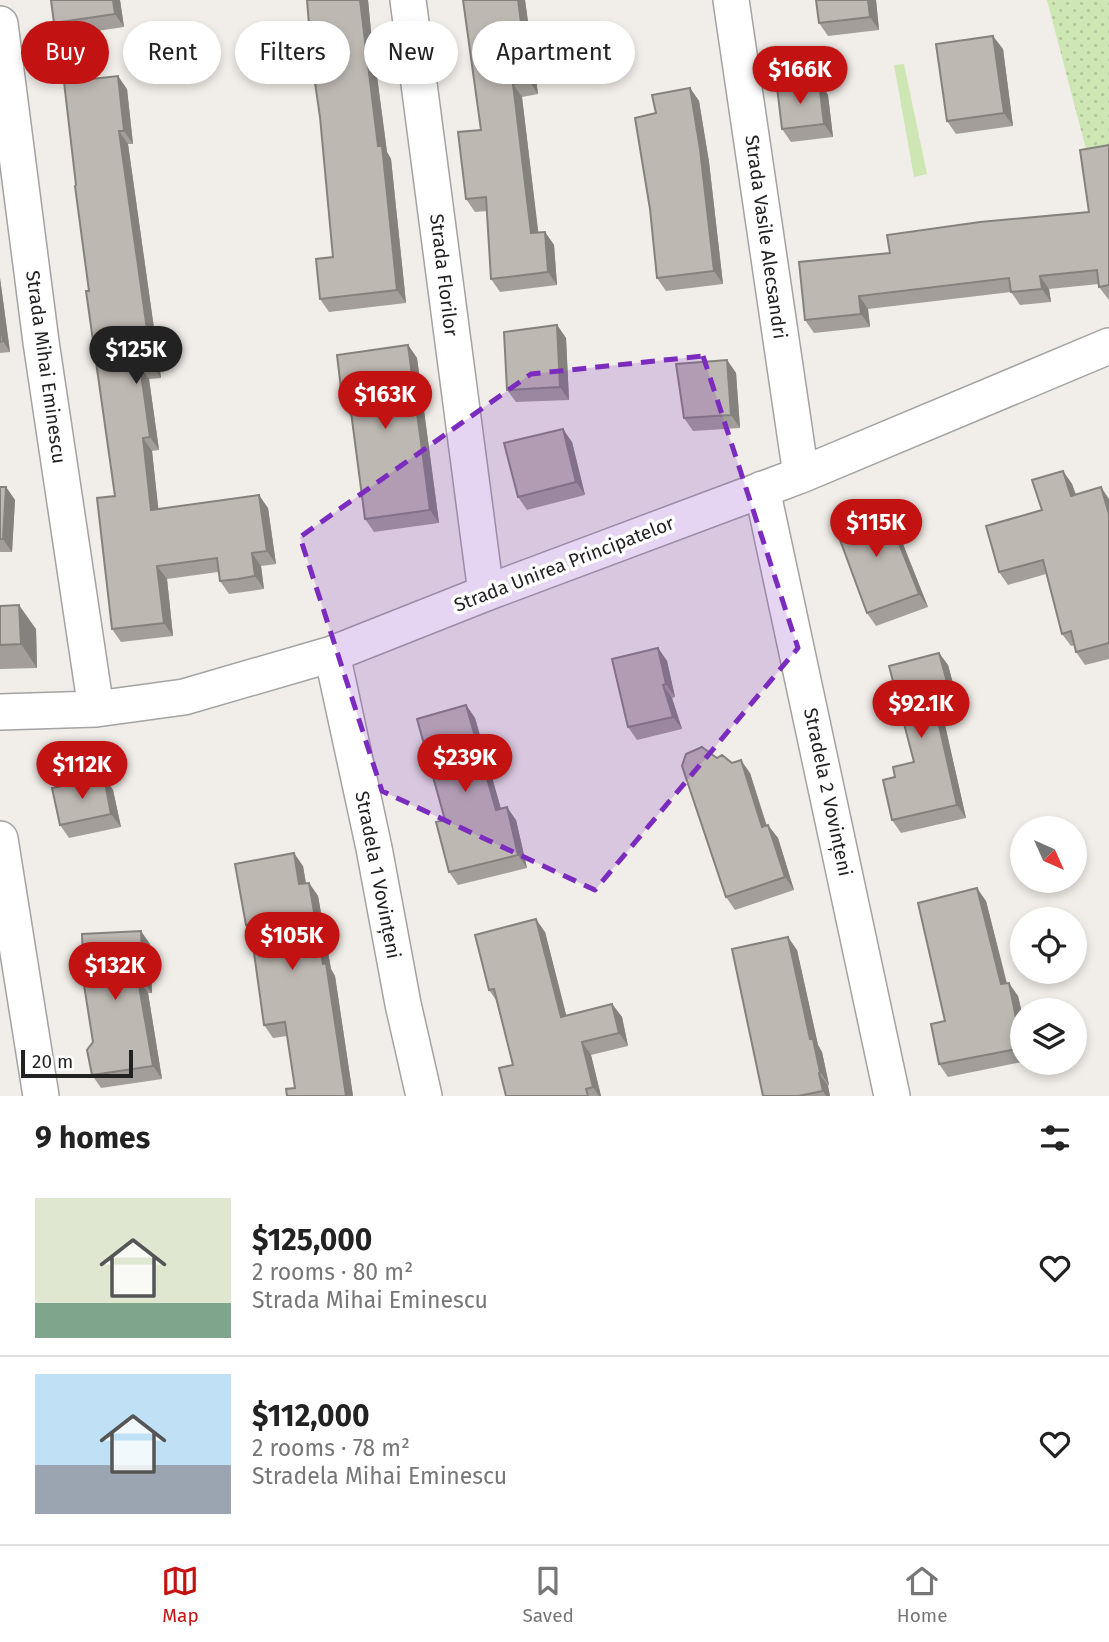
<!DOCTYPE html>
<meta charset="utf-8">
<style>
body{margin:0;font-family:"Fira Sans",sans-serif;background:#f2f2f2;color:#222;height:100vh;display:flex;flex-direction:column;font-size:26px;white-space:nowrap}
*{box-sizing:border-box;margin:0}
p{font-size:23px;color:#767676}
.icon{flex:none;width:38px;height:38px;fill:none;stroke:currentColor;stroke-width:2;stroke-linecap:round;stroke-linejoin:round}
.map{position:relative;height:1096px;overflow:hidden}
.panel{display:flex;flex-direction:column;background:#fff;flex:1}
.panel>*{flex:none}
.banner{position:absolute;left:21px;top:21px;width:700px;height:63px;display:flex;gap:14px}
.needle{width:46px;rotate:135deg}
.controls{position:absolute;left:1010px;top:816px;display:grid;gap:14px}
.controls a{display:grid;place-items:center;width:77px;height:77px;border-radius:50%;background:#fff;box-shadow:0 4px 10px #0003;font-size:35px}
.scale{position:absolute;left:21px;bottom:18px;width:112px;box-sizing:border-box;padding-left:7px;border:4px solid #222;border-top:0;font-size:19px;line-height:24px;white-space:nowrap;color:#222;-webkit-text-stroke:5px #fff;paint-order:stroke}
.price{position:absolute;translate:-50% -60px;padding:0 16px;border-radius:24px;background:#c21212;color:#fff;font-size:23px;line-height:46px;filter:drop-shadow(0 2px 4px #0008)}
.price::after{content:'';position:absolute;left:50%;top:42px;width:21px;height:16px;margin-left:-10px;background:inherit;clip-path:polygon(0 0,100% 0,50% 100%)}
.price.selected{background:#222;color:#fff}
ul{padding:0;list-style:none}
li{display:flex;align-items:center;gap:21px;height:175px;padding:0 35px}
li+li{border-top:2px solid #e0e0e0}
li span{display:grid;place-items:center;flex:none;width:196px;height:140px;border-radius:0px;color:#555}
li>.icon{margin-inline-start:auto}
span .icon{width:84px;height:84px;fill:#fffc;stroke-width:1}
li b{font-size:30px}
h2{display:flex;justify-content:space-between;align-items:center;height:84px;padding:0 35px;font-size:30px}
.chip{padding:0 24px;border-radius:32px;background:#fff;box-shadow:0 4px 10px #0003;font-size:24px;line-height:63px}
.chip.selected{background:#c21212;color:#fff}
.tabs{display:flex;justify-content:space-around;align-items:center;height:98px;border-top:2px solid #e0e0e0;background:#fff;font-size:19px;color:#767676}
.tabs a{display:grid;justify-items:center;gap:4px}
.tabs .selected{color:#c21212}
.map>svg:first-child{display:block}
.grass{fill:#cde6b4}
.garden{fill:url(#garden-dots)}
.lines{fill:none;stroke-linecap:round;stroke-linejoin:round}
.minor-casing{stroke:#a3a3a3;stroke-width:38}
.minor{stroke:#fff;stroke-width:35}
.wall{fill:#a39e99}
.shaded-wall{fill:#85817d}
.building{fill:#beb8b2;stroke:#85817d;stroke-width:2}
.marked{fill:#7b2cbf;fill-opacity:0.2;stroke:#7b2cbf;stroke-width:5;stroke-dasharray:14 9;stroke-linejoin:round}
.labels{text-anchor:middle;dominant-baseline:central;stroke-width:7;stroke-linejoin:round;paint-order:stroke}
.street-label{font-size:19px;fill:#222;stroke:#fff}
</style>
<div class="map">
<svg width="1109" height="1096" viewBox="0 0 1109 1096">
<defs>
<pattern id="garden-dots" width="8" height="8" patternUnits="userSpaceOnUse" patternTransform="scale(1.75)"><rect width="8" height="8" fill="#cde6b4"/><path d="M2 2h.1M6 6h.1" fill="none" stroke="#b0c59a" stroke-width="1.8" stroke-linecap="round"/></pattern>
</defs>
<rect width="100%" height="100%" fill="#f1eee9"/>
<path class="grass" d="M904,64L927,174L914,177L894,65Z"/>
<path class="garden" d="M1047,0H1109V150L1087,153Z"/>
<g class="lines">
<g class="minor-casing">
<path id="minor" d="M408,0L486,593
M731,0L801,475
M0,24L41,342L96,709
M762,489L892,1096
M332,654L374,848L403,1004L424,1096
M0,712L96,709L184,697L332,654L486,593L801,475L1109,346
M0,839L41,1096"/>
</g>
<use href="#minor" class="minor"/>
</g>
<path class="wall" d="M120,0L124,27L63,36L54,23Z
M307,0H368L371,31L387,152L391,159L406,303L329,312L320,299L333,257L320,117Z
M463,0H525L538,94L522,97L538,233L545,232L554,245L557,285L500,292L491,279L487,211L475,212L466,199L481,130Z
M816,0H876L879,30L828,36L819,23Z
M1003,49L1013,126L956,134L947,121Z
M819,82L828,95L833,137L791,142L782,129Z
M690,88L699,101L709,162L723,284L666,291L657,278L656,113Z
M127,89L133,144H128L161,378L149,379L159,450L152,451L158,509L268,508L276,564L261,566L264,589L229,594L220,581L218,572L167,579L173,636L121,642L112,629L115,496L76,185Z
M1109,145V300L1099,287V284L1049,289L1051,302L1020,305L1011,292L868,309L870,327L814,333L805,320L890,253L1089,212Z
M0,278L10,352L0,353Z
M557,325L566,338L569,400L516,402L507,390Z
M408,345L417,358L439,523L374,532L365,519L351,417L343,405Z
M727,360L736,373L740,428L693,431L684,418Z
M572,442L585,495L527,510L518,497Z
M1063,471L1072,484L1076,494L1109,499V659L1085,665L1076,652L1075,645L1071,646L1062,634L1046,574L1008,585L999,572L1042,510Z
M0,487H6L15,500L12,552H0Z
M876,514L895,524L928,607L876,626L867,613Z
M0,606L36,629L37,668L0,669Z
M658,648L667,661L675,697L672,698L682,729L637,740L628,727Z
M939,653L948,665L963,720L945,725L966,818L901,833L892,820L895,777L914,762Z
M466,705L475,718L501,809L516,820L527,868L458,885L449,872L445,820Z
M717,758L732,763L750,773L767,826L778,838L794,890L735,910L726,897Z
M104,777L113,790L121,827L69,838L60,825Z
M303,866L306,883H309L318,896L331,969L335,976L353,1096L295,1088L287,1036L273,1038L264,1025L251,933L246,925Z
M986,901L1007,983L1018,996L1022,1013V1062L948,1077L939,1064L945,1021Z
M545,932L566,1015L612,1004L622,1017L628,1046L591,1055L601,1096H506L513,1065L496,1000L489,990Z
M150,944L152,993H148L162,1079L101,1088L92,1075L93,1042Z
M797,950L818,1045L822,1052L829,1085L828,1086L830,1096H763Z"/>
<path class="shaded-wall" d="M113,0H120L124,27L115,14Z
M360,0H368L371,31L387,152L391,159L406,303L397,290Z
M518,0H525L538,94L529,81Z
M868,0H876L879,30L870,17Z
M993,36L1003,49L1013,126L1004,113Z
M118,76L127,89L133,144L124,131Z
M819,82L828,95L833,137L824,124Z
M513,84L522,97L540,246L531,233Z
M690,88L699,101L709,162L723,284L714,271Z
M119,131L128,144L161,378L152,365Z
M545,232L554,245L557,285L548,272Z
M1040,276L1049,289L1051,302L1042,289Z
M0,278L10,352L3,341L0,322Z
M859,296L868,309L870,327L861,314Z
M557,325L566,338L569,400L560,387Z
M408,345L417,358L439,523L430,510Z
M727,360L736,373L740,428L731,415Z
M140,366L149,379L159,450L150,437Z
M563,429L572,442L585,495L576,482Z
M143,438L152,451L160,523L151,510Z
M1063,471L1072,484L1080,509L1071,496Z
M6,487L15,500L12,552L3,539Z
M1101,487L1109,499V514Z
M259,495L268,508L276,564L267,551Z
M886,511L895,524L928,607L919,594Z
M252,553L261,566L264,589L255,576Z
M157,566L167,579L173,636L164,623Z
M19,605L36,629L37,668L21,644Z
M658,648L667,661L675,697L666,684Z
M939,653L948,665L963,720L954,707Z
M663,685L672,698L682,729L673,717Z
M466,705L475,718L505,823L496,810Z
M936,712L945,725L966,818L957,805Z
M741,760L750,773L771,840L762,827Z
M104,777L113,790L121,827L111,814Z
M507,807L516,820L527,868L518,855Z
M768,825L778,838L794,890L785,877Z
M294,853L303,866L308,897L299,884Z
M309,883L318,896L331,969L335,976L353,1096H346Z
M977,888L986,901L1010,997L1001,984Z
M536,919L545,932L570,1030L561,1017Z
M141,931L150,944L152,993L143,980Z
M788,937L797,950L818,1045L822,1052L829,1085L820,1072L810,1039Z
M138,980L148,993L162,1079L153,1066Z
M1009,983L1018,996L1022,1013V1044Z
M612,1004L622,1017L628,1046L619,1033Z
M582,1042L591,1055L601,1096H599L593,1087Z
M819,1073L828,1086L830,1096H826L823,1091Z"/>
<path class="building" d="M51,0H113L115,14L54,23Z
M307,0H360L378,146H382L397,290L320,299L316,259L333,257L320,117L312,62Z
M463,0H518L529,81L513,84L531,233L545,232L548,272L491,279L486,197L466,199L458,132L481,130Z
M816,0H868L870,17L819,23Z
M993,36L1004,113L947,121L936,44Z
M118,76L124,131H119L152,365L140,366L150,437L143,438L151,510L259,495L267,551L252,553L255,576L238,579L220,581L217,558L157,566L164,623L112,629L97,498L115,496L86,291H89L75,186L76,185L64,82Z
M819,82L824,124L782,129L777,87Z
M690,88L700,149L714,271L657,278L650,209L635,118L656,113L652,95Z
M1109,145V285L1099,287L1097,270L1040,276L1042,289L1011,292L1009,278L859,296L861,314L805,320L799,262L890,253L887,235L980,222L1089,212L1080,150Z
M0,322L3,341L0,342Z
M557,325L560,387L507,390L504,332Z
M408,345L430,510L365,519L350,404L343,405L337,355Z
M727,360L731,415L684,418L676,364Z
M563,429L576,482L518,497L504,443Z
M1063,471L1071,496L1101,487L1109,514V643L1076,652L1071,631L1062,634L1043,560L999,572L986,526L1042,510L1032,480Z
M0,487H6L3,539H0Z
M865,507L876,514L886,511L919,594L867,613L836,529L851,511Z
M19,605L21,644L0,645V606Z
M658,648L666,684L663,685L673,717L628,727L612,659Z
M939,653L954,707L936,712L957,805L892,820L883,780L895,777L893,767L914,762L889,666Z
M466,705L496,810L507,807L518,855L449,872L436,822L445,820L417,719Z
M702,747L717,758L722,755L732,763L741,760L762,827L768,825L785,877L726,897L682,766L686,754Z
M104,777L111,814L60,825L52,788Z
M294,853L299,884L309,883L323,964L326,963L346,1096H287L286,1089L295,1088L285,1022L264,1025L250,924L246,925L235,864Z
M977,888L1001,984L1009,983L1022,1048L939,1064L931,1024L945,1021L918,903Z
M536,919L561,1017L612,1004L619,1033L582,1042L593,1087L586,1089L588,1096H506L499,1068L513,1065L494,989L489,990L475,935Z
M141,931L143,980H138L153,1066L92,1075L87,1050L93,1042L84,985L82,934Z
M788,937L810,1039H813L820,1072L819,1073L823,1091L798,1096H763L732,949Z"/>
<path class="marked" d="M703,356L798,648L595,890L382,791L300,537L531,374Z"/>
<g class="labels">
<g class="street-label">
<text transform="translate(766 237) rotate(82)">Strada Vasile Alecsandri</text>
<text transform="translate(444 275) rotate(83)">Strada Florilor</text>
<text transform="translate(46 367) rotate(82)">Strada Mihai Eminescu</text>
<text transform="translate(564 564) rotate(-21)">Strada Unirea Principatelor</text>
<text transform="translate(828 792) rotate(78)">Stradela 2 Vovințeni</text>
<text transform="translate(378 875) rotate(79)">Stradela 1 Vovințeni</text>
</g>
</g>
</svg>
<div class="controls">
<a><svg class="needle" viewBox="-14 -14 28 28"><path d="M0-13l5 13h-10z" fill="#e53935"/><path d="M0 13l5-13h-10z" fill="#767676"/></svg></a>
<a><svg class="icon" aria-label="locate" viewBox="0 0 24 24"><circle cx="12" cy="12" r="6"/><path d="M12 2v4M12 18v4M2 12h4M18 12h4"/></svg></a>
<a><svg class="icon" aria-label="layers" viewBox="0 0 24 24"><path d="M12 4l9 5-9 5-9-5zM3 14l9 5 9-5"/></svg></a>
</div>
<div class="scale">20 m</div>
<b class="price" style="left:800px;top:106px">$166K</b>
<b class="price selected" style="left:136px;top:386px">$125K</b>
<b class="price" style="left:385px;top:431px">$163K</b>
<b class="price" style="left:876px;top:559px">$115K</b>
<b class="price" style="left:921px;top:740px">$92.1K</b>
<b class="price" style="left:465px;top:794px">$239K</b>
<b class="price" style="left:82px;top:801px">$112K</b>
<b class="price" style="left:292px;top:972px">$105K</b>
<b class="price" style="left:115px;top:1002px">$132K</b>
<div class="banner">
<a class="chip selected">Buy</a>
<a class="chip">Rent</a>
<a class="chip">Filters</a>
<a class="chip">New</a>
<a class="chip">Apartment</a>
</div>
</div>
<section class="panel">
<h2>9 homes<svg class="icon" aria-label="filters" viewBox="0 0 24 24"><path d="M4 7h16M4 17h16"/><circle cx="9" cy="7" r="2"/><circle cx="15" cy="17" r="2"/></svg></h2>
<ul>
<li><span style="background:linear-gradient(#dfe7d0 75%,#7fa58c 0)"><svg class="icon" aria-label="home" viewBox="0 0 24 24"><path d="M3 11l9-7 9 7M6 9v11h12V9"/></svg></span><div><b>$125,000</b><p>2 rooms · 80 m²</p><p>Strada Mihai Eminescu</p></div><svg class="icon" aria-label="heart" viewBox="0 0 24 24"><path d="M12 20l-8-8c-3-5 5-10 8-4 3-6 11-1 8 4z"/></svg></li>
<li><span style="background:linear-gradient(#bfe0f5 65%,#9aa5b1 0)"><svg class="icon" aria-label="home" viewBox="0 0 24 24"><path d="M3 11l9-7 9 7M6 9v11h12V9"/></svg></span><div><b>$112,000</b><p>2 rooms · 78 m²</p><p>Stradela Mihai Eminescu</p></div><svg class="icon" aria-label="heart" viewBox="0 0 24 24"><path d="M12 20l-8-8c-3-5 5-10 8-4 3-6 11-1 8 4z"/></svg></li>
</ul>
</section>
<nav class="tabs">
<a class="selected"><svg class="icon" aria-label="map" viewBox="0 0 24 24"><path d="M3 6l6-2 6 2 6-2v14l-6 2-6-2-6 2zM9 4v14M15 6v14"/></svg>Map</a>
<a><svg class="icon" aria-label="saved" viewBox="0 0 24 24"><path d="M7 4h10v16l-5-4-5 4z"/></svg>Saved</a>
<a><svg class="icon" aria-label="home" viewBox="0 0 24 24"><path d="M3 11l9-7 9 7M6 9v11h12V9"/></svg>Home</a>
</nav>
